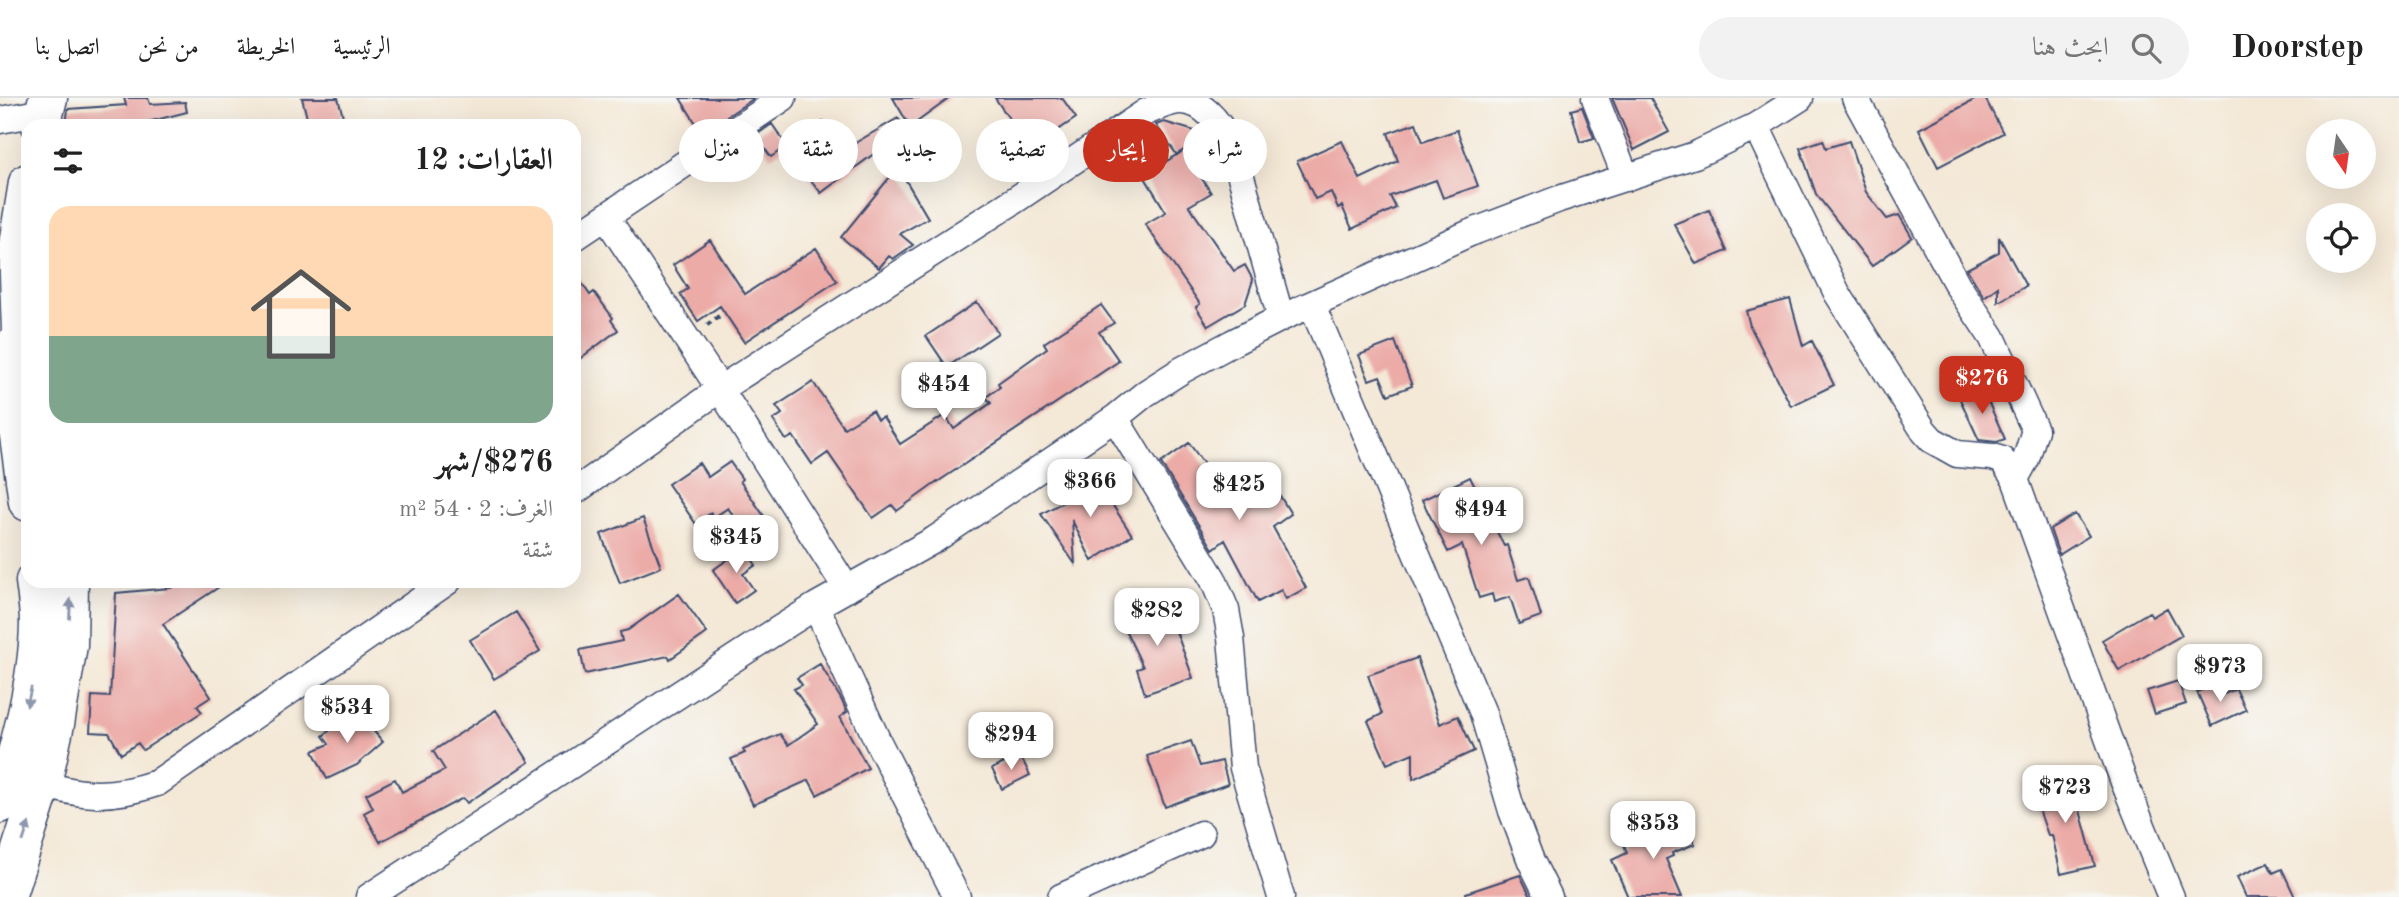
<!DOCTYPE html>
<html lang="ar">
<meta charset="utf-8">
<style>
body{margin:0;font-family:"Old Standard TT",Amiri,serif;background:#f2f2f2;color:#222;direction:rtl;height:100vh;display:flex;flex-direction:column;font-size:26px;white-space:nowrap}
*{box-sizing:border-box;margin:0}
p{font-size:23px;color:#767676}
.icon{flex:none;width:38px;height:38px;fill:none;stroke:currentColor;stroke-width:2;stroke-linecap:round;stroke-linejoin:round}
.map{position:relative;flex:1;overflow:hidden;direction:ltr}
.details{position:absolute;left:21px;top:21px;width:560px;height:469px;display:flex;flex-direction:column;background:#fff;border-radius:21px;box-shadow:0 7px 28px #0002;direction:rtl}
.details>*{flex:none}
.hud{position:absolute;left:602px;top:21px;width:665px;height:63px;direction:rtl;display:flex;gap:14px}
.needle{width:46px;rotate:167deg}
.fabs{position:absolute;left:2306px;top:21px;display:grid;gap:14px}
.fabs a{display:grid;place-items:center;width:70px;height:70px;border-radius:50%;background:#fff;box-shadow:0 7px 28px #0002;font-size:35px}
.price{position:absolute;translate:-50% -60px;padding:0 16px;border-radius:14px;background:#fff;color:#222;font-size:23px;line-height:46px;filter:drop-shadow(0 2px 4px #0008)}
.price::after{content:'';position:absolute;left:50%;top:42px;width:21px;height:16px;margin-left:-10px;background:inherit;clip-path:polygon(0 0,100% 0,50% 100%)}
.price.current{background:#c8321e;color:#fff}
ul{padding:0;list-style:none}
li{display:grid;align-content:center;gap:14px;height:371px;padding:0 28px}
li+li{border-top:2px solid #e0e0e0}
li span{display:grid;place-items:center;height:217px;border-radius:21px;color:#555}
li>.icon{margin-inline-start:auto}
span .icon{width:126px;height:126px;fill:#fffc;stroke-width:1}
li b{font-size:30px}
h2{display:flex;justify-content:space-between;align-items:center;height:84px;padding:0 28px;font-size:30px}
.pill{padding:0 24px;border-radius:32px;background:#fff;box-shadow:0 7px 28px #0002;font-size:24px;line-height:63px}
.pill.current{background:#c8321e;color:#fff}
header{display:flex;align-items:center;gap:42px;box-sizing:border-box;height:98px;padding:0 35px;background:#fff;border-bottom:2px solid #e0e0e0}
header strong{font-size:33px}
nav{display:flex;gap:38px;margin-inline-start:auto;font-size:24px}
.search{width:490px;height:63px;background:#f2f2f2;display:flex;align-items:center;gap:18px;box-sizing:border-box;padding:0 24px;border-radius:38px;color:#767676;font-size:26px}
.map>svg:first-child{display:block}
.building{fill:#ecaba7}
.lines{fill:none;stroke-linecap:round;stroke-linejoin:round}
.street-casing{stroke:#3c4b70;stroke-width:29}
.secondary-casing{stroke:#3c4b70;stroke-width:41}
.path{stroke:#3c4b70;stroke-width:4.5;stroke-dasharray:5 5;stroke-linecap:butt}
.street{stroke:#fff;stroke-width:26}
.secondary{stroke:#fff;stroke-width:38}
.oneway{fill:#8d97ae}
</style>
<header>
<strong>Doorstep</strong>
<div class="search"><svg class="icon" aria-label="search" viewBox="0 0 24 24"><circle cx="10" cy="10" r="6"/><path d="M15 15l6 6"/></svg>ابحث هنا</div>
<nav><a>الرئيسية</a><a>الخريطة</a><a>من نحن</a><a>اتصل بنا</a></nav>
</header>
<div class="map">
<svg width="2399" height="799" viewBox="0 0 2399 799">
<rect width="100%" height="100%" fill="#f6f6f2"/>
<filter id="ink" filterUnits="userSpaceOnUse"><feTurbulence type="fractalNoise" baseFrequency=".0143" numOctaves="2"/><feDisplacementMap in="SourceGraphic" scale="14" xChannelSelector="R" yChannelSelector="G"/><feConvolveMatrix kernelMatrix="1 2 1 2 8 2 1 2 1" color-interpolation-filters="sRGB"/></filter>
<filter id="wash" filterUnits="userSpaceOnUse"><feTurbulence type="fractalNoise" baseFrequency=".00686" numOctaves="4" result="noise"/><feDisplacementMap in="SourceGraphic" scale="28" xChannelSelector="R" yChannelSelector="G"/><feGaussianBlur stdDeviation="1.57" result="paint"/><feColorMatrix in="noise" values="0 0 0 0 0 0 0 0 0 0 0 0 0 0 0 0 0 1.4 0 .05"/><feComposite in="paint" operator="in"/></filter>
<g filter="url(#wash)">
<rect width="100%" height="100%" fill="#f4e8d6"/>
<g id="blocks">
<path class="building" d="M124,0H148L150,6L185,4L187,14L132,28H66L68,11L126,7Z
M302,0H338L344,22L322,28H309Z
M680,0H753V1L702,35Z
M893,0H950L910,29Z
M995,0H1062L1076,20L1030,51Z
M1612,0H1650L1669,34L1634,52Z
M1978,0H1985L2003,35L1938,69L1919,31Z
M1582,9L1594,40L1580,44L1571,12Z
M898,20L906,32L821,95L787,51L823,24L843,52Z
M1164,24L1205,36H1206L1177,57L1156,27Z
M1416,25L1423,44L1457,32L1478,88L1443,100L1436,82L1390,98L1396,110L1352,131L1342,108L1338,110L1331,94L1315,101L1297,63L1342,43L1360,81L1398,63L1388,35Z
M772,26L787,48L771,59L762,47L734,66L727,57Z
M1823,42L1826,50L1849,43L1866,94L1887,121L1899,117L1912,139L1872,168L1816,96L1800,50Z
M1184,52L1211,95L1189,108L1234,173L1245,167L1253,182L1245,206L1208,228L1196,209L1200,206L1145,126L1166,114L1144,78Z
M898,69L928,120L900,136L913,147L893,161L889,158L879,170L841,139Z
M1709,112L1727,153L1696,166L1674,126Z
M1999,139L2026,188L1998,204V189L1984,199L1967,171L1999,154Z
M710,142L745,196L816,150L837,183L744,244L720,208L698,223L680,196L688,191L673,167Z
M574,174L590,197L594,194L613,220L611,222L618,232L574,265Z
M1790,201L1803,248L1812,243L1834,287L1791,308L1750,228L1746,213Z
M977,204L998,235L947,269L926,238Z
M1101,207L1114,225L1099,234L1119,263L933,387L897,413L892,407L873,420L828,355L812,366L793,338L786,342L773,322L782,316L776,308L813,284L844,330L872,313L877,322L883,319L900,346L945,317L954,331L991,305L986,299L1000,289L998,285L1047,250L1044,245Z
M1395,243L1412,288L1388,297L1380,278L1369,282L1359,257Z
M1982,290L2005,341L1997,344L1979,342L1959,299Z
M1189,345L1221,390L1242,376L1247,383L1264,372L1291,416L1273,429L1306,490L1286,501L1281,492L1258,504L1225,442L1213,451L1161,365Z
M730,364L742,381L740,383L766,421L746,436L728,410L713,420L711,415L696,426L668,386L699,365L708,379Z
M1108,372L1121,391L1108,400L1132,437L1092,463L1072,422L1075,466L1041,416L1083,393L1081,390Z
M1470,379L1504,448L1507,447L1518,482L1529,479L1541,518L1519,526L1510,499L1494,504L1492,496L1479,500L1462,447L1448,454L1422,402Z
M2075,416L2089,438L2059,457L2050,431Z
M643,420L661,469L620,485L601,436Z
M744,450L756,467L743,476L754,492L735,505L713,472Z
M166,483H228L163,526L211,599L197,608L202,614L174,632L143,652L138,645L121,656L109,635L90,634L92,598L110,599L116,495L171,490Z
M679,496L707,535L670,561L668,558L585,576L580,552L622,543L620,534L628,532Z
M1160,502L1177,536L1193,580L1145,596L1137,571L1143,569L1120,521Z
M2167,510L2182,537L2119,573L2102,542L2149,514L2152,519Z
M516,514L540,553L494,581L470,542Z
M1417,560L1440,626L1458,618L1474,653L1413,681V655L1387,666L1368,623L1382,616L1368,577Z
M820,566L841,601L847,614L840,619L868,670L817,697L809,682L753,707L731,661L745,655L743,652L780,636L788,647L818,626L794,591L802,587L797,580Z
M2178,583L2186,606L2155,616L2147,593Z
M2219,584L2224,596L2236,591L2246,612L2212,628L2197,594Z
M355,611L383,644L357,667L327,681L313,653L329,646L323,638Z
M496,612L529,664L467,705L463,700L380,744L364,715L373,710L366,696L395,681L402,694L445,672L433,653Z
M1191,643L1200,668L1222,663L1228,686L1165,709L1147,658Z
M1020,657L1030,677L1002,691L992,671Z
M2071,679L2095,768L2061,776L2052,737H2048L2032,692Z
M1683,718L1695,746L1672,755L1673,758L1666,761L1682,799H1628L1612,762L1627,755L1623,744Z
M2268,765L2273,775L2282,771L2295,799H2246L2237,779Z
M1520,777L1531,799H1467L1466,795Z"/>
</g>
</g>
<g filter="url(#ink)">
<use href="#blocks" fill-opacity="0" stroke="#3c4b70" stroke-width="2"/>
<g class="lines">
<g class="street-casing">
<path id="street" d="M1595,0L1626,80
M1855,0L1958,188L1992,239L2035,332L2026,361L2015,381
M0,22L44,14
M1756,28L1837,195L1924,333L1932,342L1957,356L1992,359L2002,362L2015,381L2124,684L2171,799
M606,119L720,291L847,491
M574,140L783,0
M1312,207L1483,615L1512,713L1531,763L1549,799
M1115,320L1213,481L1226,512L1231,540L1243,670L1281,799
M574,394L720,291L1015,102L1146,14C1156,10 1167,4 1178,3C1206,1 1224,32 1234,54L1281,220
M816,508L878,644L957,799
M27,681C77,698 107,702 157,685L448,483
M369,799L770,537L816,508L934,442L1115,320L1146,295L1182,272L1232,245L1281,220L1470,135L1559,101L1695,57L1756,28L1800,0
M1061,799L1201,736"/>
</g>
<g class="secondary-casing">
<path id="secondary" d="M41,28L48,0
M28,85L18,147L21,235L9,264L28,404
M0,706C20,654 38,582 39,526C39,512 37,497 35,483
M6,799L42,686L55,626L68,547L69,483"/>
</g>
<path class="path" d="M707,227L722,216"/>
<use href="#street" class="street"/>
<use href="#secondary" class="secondary"/>
</g>
<defs><path id="oneway-solid" d="M-6-.8H1V-3.2L6.5 0L1 3.2V.8H-6Z" transform="scale(1.75)"/></defs>
<g class="oneway">
<use href="#oneway-solid" transform="translate(70 511) rotate(-87)"/>
<use href="#oneway-solid" transform="translate(29 599) rotate(103)"/>
<use href="#oneway-solid" transform="translate(26 734) rotate(-72)"/>
</g>
</g>
</svg>
<div class="fabs">
<a><svg class="needle" viewBox="-14 -14 28 28"><path d="M0-13l5 13h-10z" fill="#e53935"/><path d="M0 13l5-13h-10z" fill="#767676"/></svg></a>
<a><svg class="icon" aria-label="locate" viewBox="0 0 24 24"><circle cx="12" cy="12" r="6"/><path d="M12 2v4M12 18v4M2 12h4M18 12h4"/></svg></a>
</div>
<b class="price current" style="left:1982px;top:318px">$276</b>
<b class="price" style="left:944px;top:324px">$454</b>
<b class="price" style="left:1090px;top:421px">$366</b>
<b class="price" style="left:1239px;top:424px">$425</b>
<b class="price" style="left:1481px;top:449px">$494</b>
<b class="price" style="left:736px;top:477px">$345</b>
<b class="price" style="left:1157px;top:550px">$282</b>
<b class="price" style="left:2220px;top:606px">$973</b>
<b class="price" style="left:347px;top:647px">$534</b>
<b class="price" style="left:1011px;top:674px">$294</b>
<b class="price" style="left:2065px;top:727px">$723</b>
<b class="price" style="left:1653px;top:763px">$353</b>
<div class="hud">
<a class="pill">شراء</a>
<a class="pill current">إيجار</a>
<a class="pill">تصفية</a>
<a class="pill">جديد</a>
<a class="pill">شقة</a>
<a class="pill">منزل</a>
</div>
<section class="details">
<h2>العقارات: 12<svg class="icon" aria-label="filters" viewBox="0 0 24 24"><path d="M4 7h16M4 17h16"/><circle cx="9" cy="7" r="2"/><circle cx="15" cy="17" r="2"/></svg></h2>
<ul>
<li><span style="background:linear-gradient(#ffd9b3 60%,#7fa58c 0)"><svg class="icon" aria-label="home" viewBox="0 0 24 24"><path d="M3 11l9-7 9 7M6 9v11h12V9"/></svg></span><div><b>$276/شهر</b><p>الغرف: 2 · 54 m²</p><p>شقة</p></div></li>
</ul>
</section>
</div>
